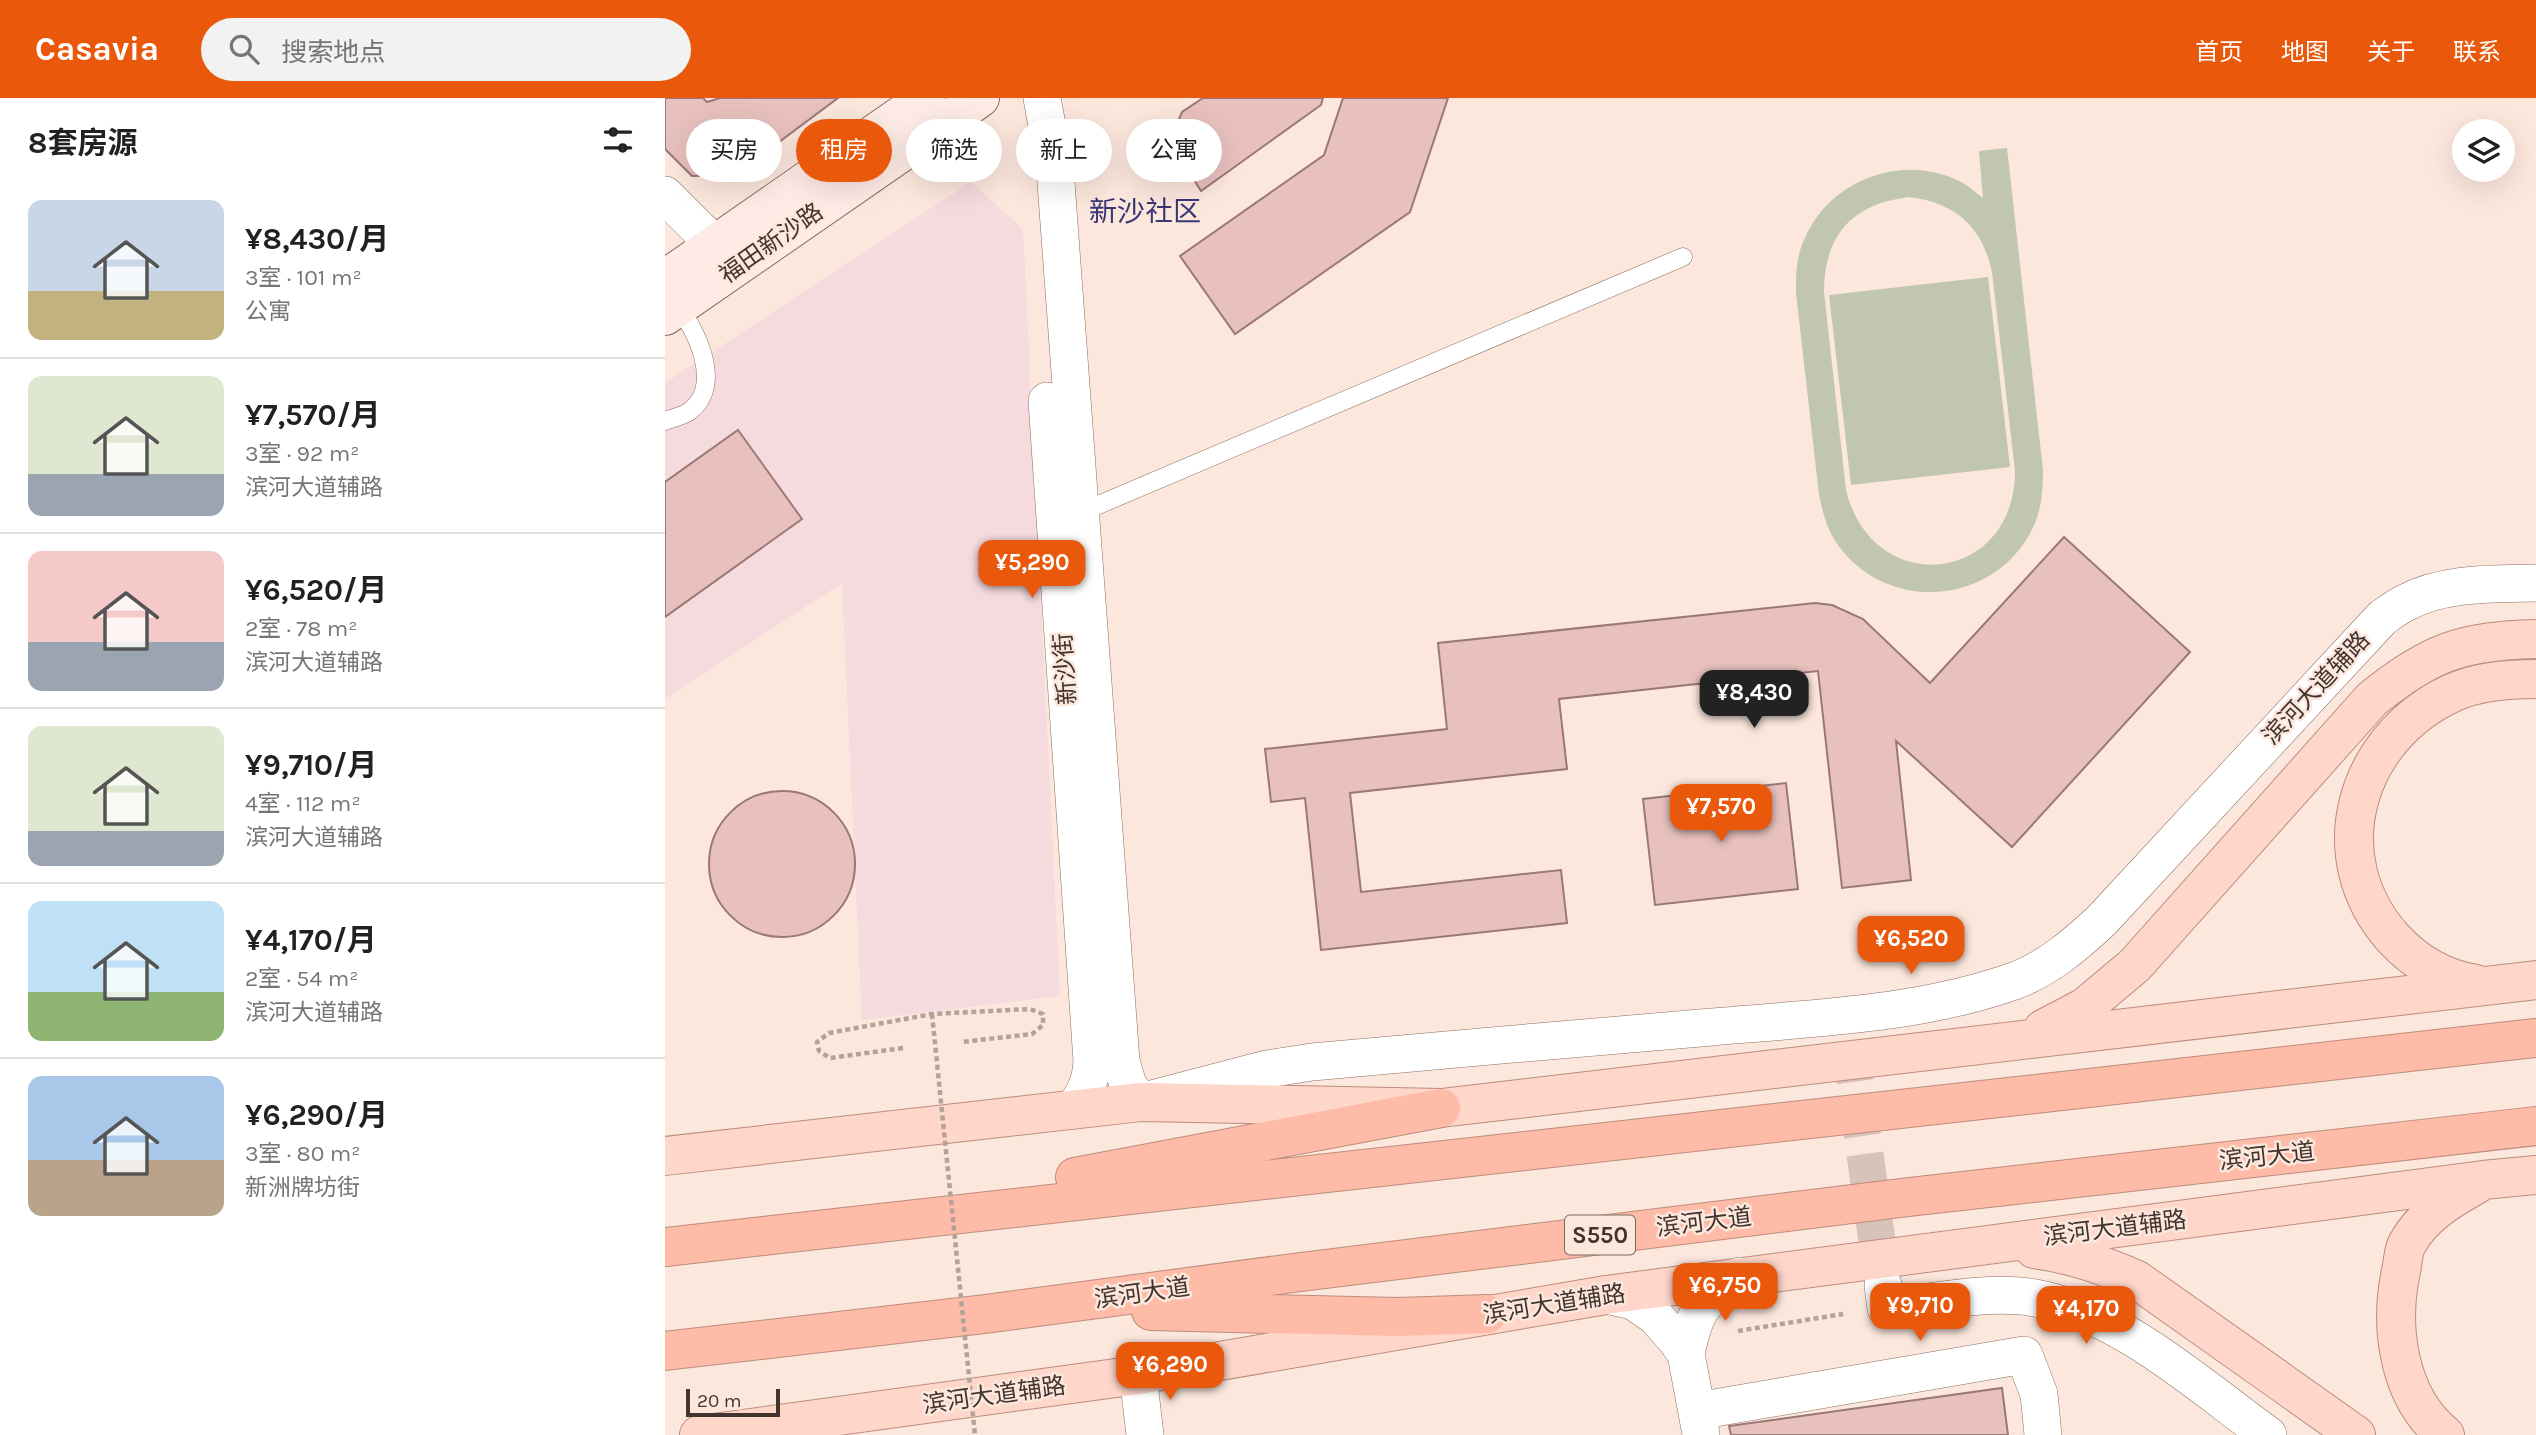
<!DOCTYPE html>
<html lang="zh">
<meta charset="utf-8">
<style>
body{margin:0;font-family:Karla,"Noto Sans SC",sans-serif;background:#f2f2f2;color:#202124;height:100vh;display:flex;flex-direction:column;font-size:26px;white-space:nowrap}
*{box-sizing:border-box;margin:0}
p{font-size:23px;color:#757577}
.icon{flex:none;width:38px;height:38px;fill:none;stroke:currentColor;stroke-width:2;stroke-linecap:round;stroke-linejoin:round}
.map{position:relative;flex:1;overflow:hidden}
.drawer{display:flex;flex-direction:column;background:#fff;width:665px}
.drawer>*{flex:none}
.hud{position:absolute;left:21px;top:21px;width:665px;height:63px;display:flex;gap:14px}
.tools{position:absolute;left:1787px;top:21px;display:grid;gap:14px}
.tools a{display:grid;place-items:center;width:63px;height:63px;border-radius:50%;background:#fff;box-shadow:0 7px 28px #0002;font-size:35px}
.scale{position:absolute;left:21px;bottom:18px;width:94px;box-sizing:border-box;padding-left:7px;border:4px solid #42342e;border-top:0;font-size:19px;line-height:24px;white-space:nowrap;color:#42342e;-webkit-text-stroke:5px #fce7dd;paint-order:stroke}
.price{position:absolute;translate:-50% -60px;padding:0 16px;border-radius:14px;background:#ea580c;color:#fff;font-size:23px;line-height:46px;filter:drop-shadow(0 2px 4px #0008)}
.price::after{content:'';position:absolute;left:50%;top:42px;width:21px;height:16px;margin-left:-10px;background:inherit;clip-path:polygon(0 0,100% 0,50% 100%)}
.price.selected{background:#222;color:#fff}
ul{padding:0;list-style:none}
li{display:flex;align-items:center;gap:21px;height:175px;padding:0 28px}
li+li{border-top:2px solid #e0e0e0}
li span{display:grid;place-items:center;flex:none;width:196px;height:140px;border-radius:14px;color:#555}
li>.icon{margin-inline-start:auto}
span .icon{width:84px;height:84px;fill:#fffc;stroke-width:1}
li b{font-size:30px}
h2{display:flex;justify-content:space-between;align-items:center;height:84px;padding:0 28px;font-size:30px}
.chip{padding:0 24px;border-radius:32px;background:#fff;box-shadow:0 7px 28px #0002;font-size:24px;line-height:63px}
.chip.selected{background:#ea580c;color:#fff}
header{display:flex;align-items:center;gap:42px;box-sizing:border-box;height:98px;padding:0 35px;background:#ea580c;color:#fff}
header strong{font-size:33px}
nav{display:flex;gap:38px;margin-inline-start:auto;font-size:24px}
.search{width:490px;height:63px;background:#f2f2f2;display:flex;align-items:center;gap:18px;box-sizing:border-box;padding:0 24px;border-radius:38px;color:#757577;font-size:26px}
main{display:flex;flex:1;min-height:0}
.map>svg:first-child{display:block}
.commercial{fill:#f5dade}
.green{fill:#c1c6b1;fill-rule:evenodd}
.building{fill:#e8c1be;stroke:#9b7875;stroke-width:2}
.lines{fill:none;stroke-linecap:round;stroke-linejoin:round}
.street-tunnel{stroke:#d7c3ba;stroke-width:37;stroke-dasharray:37 18;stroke-linecap:butt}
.lane-casing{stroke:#8c6e5f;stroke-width:19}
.street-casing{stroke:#8c6e5f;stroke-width:38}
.secondary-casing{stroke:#8c6e5f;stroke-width:40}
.primary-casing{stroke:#bc8c7d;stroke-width:40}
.highway-casing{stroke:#bc8c7d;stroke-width:40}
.path{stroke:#b4a29a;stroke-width:4.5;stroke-dasharray:5 3.5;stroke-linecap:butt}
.lane{stroke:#fff;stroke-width:18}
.street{stroke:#fff;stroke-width:37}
.secondary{stroke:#ffebe5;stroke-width:38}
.primary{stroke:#fed6ca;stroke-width:38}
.highway{stroke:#febba7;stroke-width:38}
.path-bridge{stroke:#b4a29a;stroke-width:4.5;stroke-dasharray:5 3.5;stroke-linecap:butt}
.labels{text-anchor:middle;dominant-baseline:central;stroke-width:5;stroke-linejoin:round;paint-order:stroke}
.shield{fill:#fce7dd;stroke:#7a6a62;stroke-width:2}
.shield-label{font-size:23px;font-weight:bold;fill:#42342e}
.street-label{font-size:24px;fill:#42342e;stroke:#fce7dd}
.quarter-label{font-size:28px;fill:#393874;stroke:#fce7dd}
</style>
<header>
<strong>Casavia</strong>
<div class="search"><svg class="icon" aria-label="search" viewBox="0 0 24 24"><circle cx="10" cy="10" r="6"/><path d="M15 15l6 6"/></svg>搜索地点</div>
<nav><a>首页</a><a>地图</a><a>关于</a><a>联系</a></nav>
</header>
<main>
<section class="drawer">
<h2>8套房源<svg class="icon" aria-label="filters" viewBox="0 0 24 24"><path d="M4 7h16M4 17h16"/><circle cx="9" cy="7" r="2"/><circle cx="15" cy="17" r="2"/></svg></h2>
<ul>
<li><span style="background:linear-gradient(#c9d6e8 65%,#c2b280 0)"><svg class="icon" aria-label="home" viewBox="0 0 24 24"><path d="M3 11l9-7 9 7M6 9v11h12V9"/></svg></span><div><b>¥8,430/月</b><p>3室 · 101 m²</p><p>公寓</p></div></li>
<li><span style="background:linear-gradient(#dfe7d0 70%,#9aa5b1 0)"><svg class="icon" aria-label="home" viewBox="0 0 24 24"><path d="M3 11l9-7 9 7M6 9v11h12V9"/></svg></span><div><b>¥7,570/月</b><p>3室 · 92 m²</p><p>滨河大道辅路</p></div></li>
<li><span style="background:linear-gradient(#f6c9c9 65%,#9aa5b1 0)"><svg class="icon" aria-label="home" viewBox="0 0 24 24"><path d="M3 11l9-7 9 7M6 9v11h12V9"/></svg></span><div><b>¥6,520/月</b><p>2室 · 78 m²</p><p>滨河大道辅路</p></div></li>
<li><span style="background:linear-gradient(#dfe7d0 75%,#9aa5b1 0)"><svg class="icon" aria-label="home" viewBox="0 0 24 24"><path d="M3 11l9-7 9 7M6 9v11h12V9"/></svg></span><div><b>¥9,710/月</b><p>4室 · 112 m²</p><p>滨河大道辅路</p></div></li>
<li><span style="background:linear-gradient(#bfe0f5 65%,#8fb573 0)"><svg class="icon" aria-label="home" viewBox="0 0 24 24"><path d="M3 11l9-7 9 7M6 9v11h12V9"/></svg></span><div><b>¥4,170/月</b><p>2室 · 54 m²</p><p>滨河大道辅路</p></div></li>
<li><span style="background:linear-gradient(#a9c7e8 60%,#b9a48a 0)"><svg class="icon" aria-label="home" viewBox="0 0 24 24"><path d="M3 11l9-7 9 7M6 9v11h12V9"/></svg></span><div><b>¥6,290/月</b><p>3室 · 80 m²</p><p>新洲牌坊街</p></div></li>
</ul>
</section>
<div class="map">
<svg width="1871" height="1337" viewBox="0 0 1871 1337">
<rect width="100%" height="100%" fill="#fce7dd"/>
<path class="commercial" d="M306,84L358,131L395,898L197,922L177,485L0,601V285Z"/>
<path class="green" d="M1342,50L1378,372C1378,390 1377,408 1370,425C1336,506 1225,519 1173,447C1162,432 1158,415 1154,397L1131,195C1131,177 1131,159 1139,142C1164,82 1238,54 1296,84C1304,88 1311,95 1318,100L1314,53ZM1244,99C1291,105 1317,128 1327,174L1350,373C1350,486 1208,502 1181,392L1159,194C1159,136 1188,106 1244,99Z
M1323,179L1345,369L1186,387L1164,197Z"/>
<path class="building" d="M0,0H38L42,4L55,0H173L70,77L27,78L0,51Z
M538,0H658L656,7L536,93L508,48L509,34L517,14Z
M678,0H783L745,114L570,236L515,158L659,57Z
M73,332L137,421L0,519V384Z
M1399,439L1525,554L1347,749L1231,643L1246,782L1177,790L1153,573L894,601L902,671L685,695L696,794L896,772L902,825L656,852L640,700L606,704L600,651L782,631L773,545L1150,505L1167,507L1198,521L1265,585Z
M1121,685L1133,791L990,807L978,701Z
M44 766a73 73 0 1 1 146 0a73 73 0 1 1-146 0Z
M1337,1290L1343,1337H1066L1064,1328Z"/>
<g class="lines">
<path class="street-tunnel" d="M1185,947L1218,1187"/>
<g class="lane-casing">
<path id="lane" d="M0,323C8,320 18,318 25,313C59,287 31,230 10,205
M412,416L1018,159"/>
</g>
<g class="street-casing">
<path id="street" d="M377,0L390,71L456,963L463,987L476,1004L602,971L647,964C780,952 914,940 1047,929C1148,920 1253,917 1349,883C1382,871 1410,847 1436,823L1717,520C1724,515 1732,509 1740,505C1779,484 1828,486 1871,485
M0,97L71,168
M382,303L427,963C426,983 420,997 407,1012
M1218,1187L1221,1210C1266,1204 1326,1192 1370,1200C1455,1215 1535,1288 1603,1337
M941,1197L968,1203L990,1218L1012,1243L1021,1256L1036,1336
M1021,1256C1030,1211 1037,1203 1075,1178
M473,1277L480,1337
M1032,1313L1359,1257L1374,1296L1378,1337"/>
</g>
<g class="secondary-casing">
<path id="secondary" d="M0,181L261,0
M0,218L315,0"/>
</g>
<g class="primary-casing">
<path id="primary" d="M1811,886C1779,881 1750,864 1728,840C1655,758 1690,640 1787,595C1813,583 1843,581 1871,581
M1378,931L1420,909L1470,867L1707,601C1765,554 1797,543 1871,541
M0,1058L476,1004L776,1010L1871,882
M1369,1151C1406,1156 1439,1167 1472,1182L1691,1337
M34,1337L473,1277L941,1197L1818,1082L1871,1077
M1780,1337C1733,1299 1724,1229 1736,1173C1738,1165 1738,1153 1742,1146C1757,1118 1784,1102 1811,1087"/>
</g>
<g class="highway-casing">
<path id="highway" d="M410,1079L776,1010
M0,1149L1871,940
M486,1213L733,1219L822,1216
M0,1253L320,1216L628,1175L1244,1099L1871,1028"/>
</g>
<path class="path" d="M238,950L165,960L154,953L152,944L164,935L267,916L365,911L378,916V927L367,936L297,944
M1073,1233L1178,1216"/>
<use href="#lane" class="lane"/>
<use href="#street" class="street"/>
<use href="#secondary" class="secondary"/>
<use href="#primary" class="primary"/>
<use href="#highway" class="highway"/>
<path class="path-bridge" d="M267,916L310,1337"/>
</g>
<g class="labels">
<rect class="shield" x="900" y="1117.5" width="70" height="39" rx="5"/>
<g class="shield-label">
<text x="935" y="1137">S550</text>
</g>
<g class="street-label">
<text transform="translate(106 145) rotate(-35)">福田新沙路</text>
<text transform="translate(400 571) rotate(-94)">新沙街</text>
<text transform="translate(1651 590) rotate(-47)">滨河大道辅路</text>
<text transform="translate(1602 1058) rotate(-6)">滨河大道</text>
<text transform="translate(1039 1124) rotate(-7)">滨河大道</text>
<text transform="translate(1450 1130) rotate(-7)">滨河大道辅路</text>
<text transform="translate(477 1195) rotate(-8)">滨河大道</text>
<text transform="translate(889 1206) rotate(-9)">滨河大道辅路</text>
<text transform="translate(329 1297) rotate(-8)">滨河大道辅路</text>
</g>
<g class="quarter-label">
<text x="480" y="113">新沙社区</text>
</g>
</g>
</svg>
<div class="tools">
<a><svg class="icon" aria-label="layers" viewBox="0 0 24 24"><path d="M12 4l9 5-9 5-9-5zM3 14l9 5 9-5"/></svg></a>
</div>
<div class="scale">20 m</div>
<b class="price" style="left:367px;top:502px">¥5,290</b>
<b class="price selected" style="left:1089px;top:632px">¥8,430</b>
<b class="price" style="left:1056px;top:746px">¥7,570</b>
<b class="price" style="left:1246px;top:878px">¥6,520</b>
<b class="price" style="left:1060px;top:1225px">¥6,750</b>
<b class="price" style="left:1255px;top:1245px">¥9,710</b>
<b class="price" style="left:1421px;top:1248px">¥4,170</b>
<b class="price" style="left:505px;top:1304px">¥6,290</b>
<div class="hud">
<a class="chip">买房</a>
<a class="chip selected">租房</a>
<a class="chip">筛选</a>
<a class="chip">新上</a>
<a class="chip">公寓</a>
</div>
</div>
</main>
